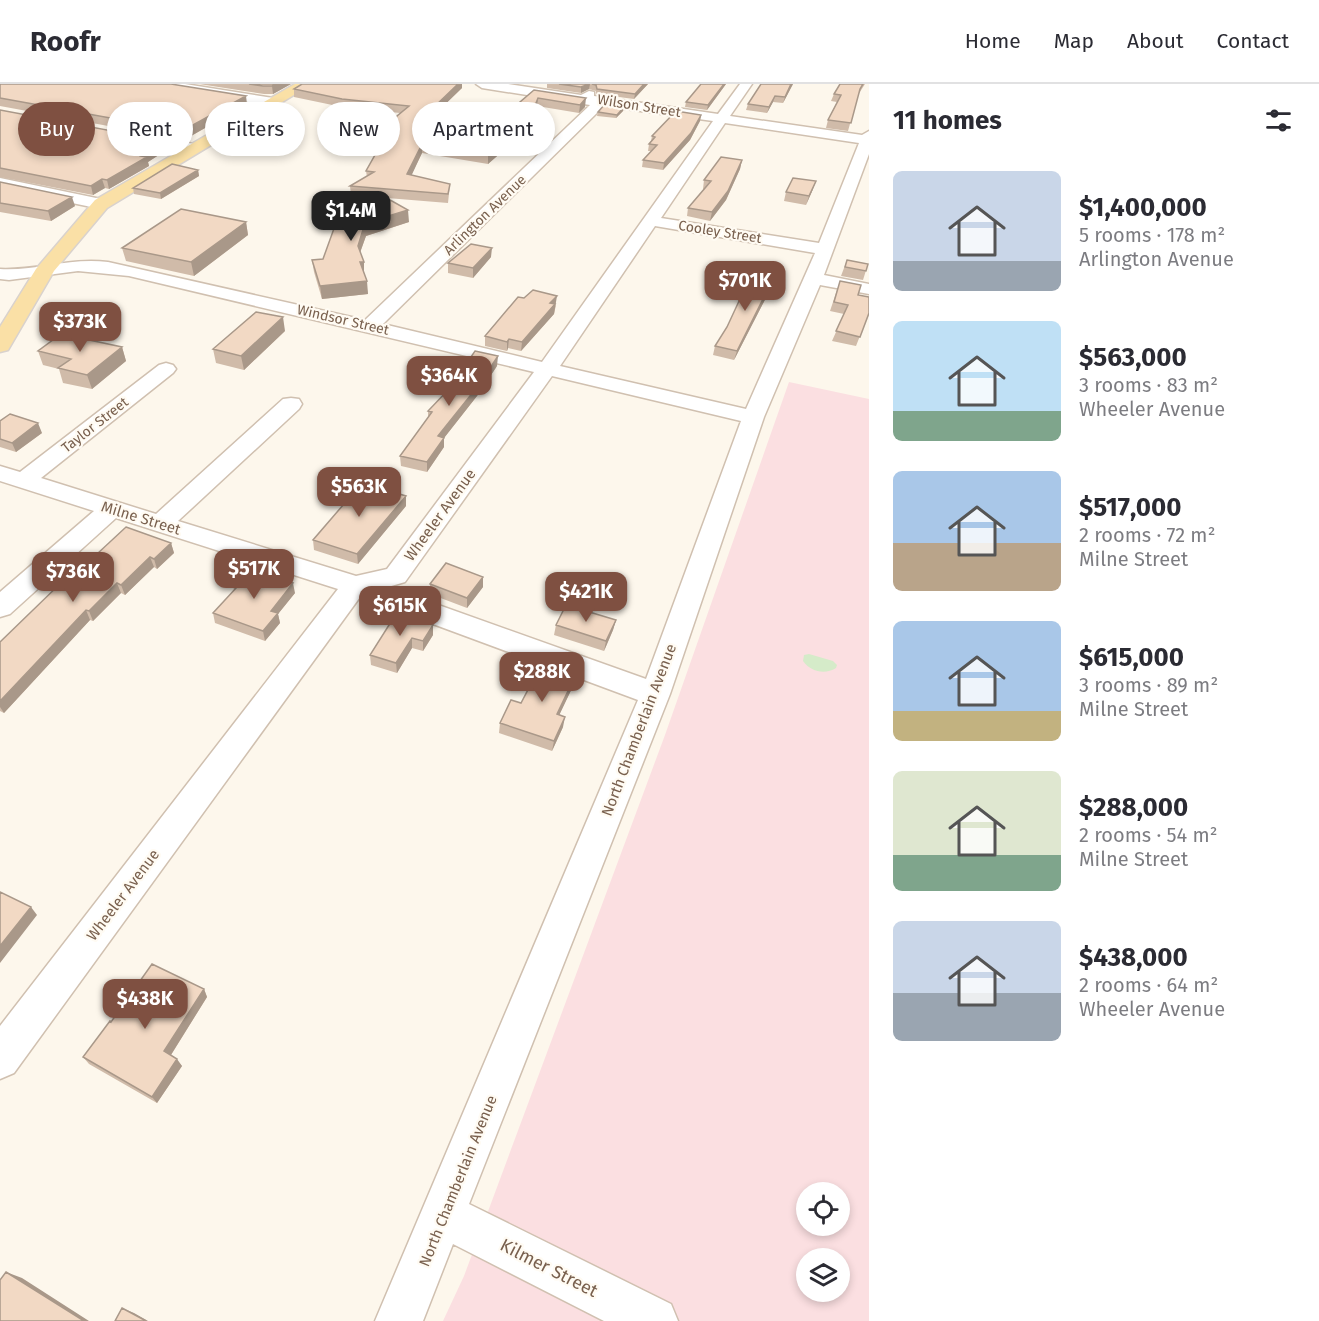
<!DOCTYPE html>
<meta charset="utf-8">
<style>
body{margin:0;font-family:"Fira Sans",sans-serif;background:#f2f2f3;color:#2b2b33;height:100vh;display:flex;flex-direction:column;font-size:22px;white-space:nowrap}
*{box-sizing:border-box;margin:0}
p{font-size:20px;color:#7c7c81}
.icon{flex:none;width:33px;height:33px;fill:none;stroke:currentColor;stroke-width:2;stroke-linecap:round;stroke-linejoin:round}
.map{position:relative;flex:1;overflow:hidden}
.side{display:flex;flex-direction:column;background:#fff;width:450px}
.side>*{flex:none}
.banner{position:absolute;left:18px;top:18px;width:570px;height:54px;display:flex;gap:12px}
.buttons{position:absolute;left:796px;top:1098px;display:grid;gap:12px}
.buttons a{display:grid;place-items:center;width:54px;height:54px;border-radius:50%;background:#fff;box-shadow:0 3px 9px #0003;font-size:30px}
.price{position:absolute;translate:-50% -51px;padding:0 14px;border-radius:12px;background:#7f5041;color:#fff;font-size:20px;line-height:39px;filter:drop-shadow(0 2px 3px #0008)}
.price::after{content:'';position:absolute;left:50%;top:36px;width:18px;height:14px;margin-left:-9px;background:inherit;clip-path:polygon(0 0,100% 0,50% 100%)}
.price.current{background:#222;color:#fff}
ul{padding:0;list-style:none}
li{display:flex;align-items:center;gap:18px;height:150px;padding:0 24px}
li span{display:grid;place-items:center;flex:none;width:168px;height:120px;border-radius:9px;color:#555}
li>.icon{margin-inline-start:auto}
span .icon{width:72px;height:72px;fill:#fffc;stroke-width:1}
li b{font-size:26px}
h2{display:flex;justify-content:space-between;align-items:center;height:72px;padding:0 24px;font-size:26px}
.tag{padding:0 21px;border-radius:27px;background:#fff;box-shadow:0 3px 9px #0003;font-size:21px;line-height:54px}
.tag.current{background:#7f5041;color:#fff}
header{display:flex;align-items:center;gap:36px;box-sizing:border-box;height:84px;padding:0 30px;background:#fff;border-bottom:2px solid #e1e1e2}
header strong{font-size:28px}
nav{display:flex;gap:33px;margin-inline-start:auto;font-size:21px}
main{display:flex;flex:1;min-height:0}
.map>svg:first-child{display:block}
.medical{fill:#fbdfe1;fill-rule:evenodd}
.green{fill:#d5ebc9}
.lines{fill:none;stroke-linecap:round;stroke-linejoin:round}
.minor-casing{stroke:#d0c0b0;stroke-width:3}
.major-casing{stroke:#d9d2cd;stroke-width:3}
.minor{fill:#fff;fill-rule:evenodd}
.major{fill:#fae0a6;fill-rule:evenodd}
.wall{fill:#d0bba9}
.shaded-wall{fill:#a99889}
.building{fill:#f2d9c4;stroke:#a99889;stroke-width:1.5}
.labels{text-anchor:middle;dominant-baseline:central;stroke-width:4.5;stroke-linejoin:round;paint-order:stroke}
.far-street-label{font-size:14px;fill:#79604e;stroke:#fffbf3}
.street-label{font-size:15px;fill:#79604e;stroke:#fffbf3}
.near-street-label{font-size:18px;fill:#79604e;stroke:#fffbf3}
</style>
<header>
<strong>Roofr</strong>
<nav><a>Home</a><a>Map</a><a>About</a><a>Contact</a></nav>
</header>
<main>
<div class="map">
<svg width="869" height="1237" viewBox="0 0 869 1237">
<rect width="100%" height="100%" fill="#fdf7ec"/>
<path class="medical" d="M789,298L869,315V1237H443L464,1192L665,651ZM807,1108H840V1142H807ZM807,1174H840V1208H807Z"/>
<path class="green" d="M809,570L833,577L837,581L836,584C825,591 811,588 803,577L804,571Z"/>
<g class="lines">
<g class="minor-casing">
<path id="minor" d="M156,0H185L273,14L280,18L273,22L162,4Z
M476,0H508L581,11L589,7L594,8V12L718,30L740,0H752L730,32L862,51L869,47V70L824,191L869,200V210L820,201L764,333L670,610L469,1120L671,1220L678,1237H604L453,1160L423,1237H375L638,616L360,513L14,989L0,995V942L338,505L116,434L10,530L0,533V508L94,427L0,397V382L20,388L159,281L166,279L173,281L176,285L173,289L41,394L156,430L283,315L291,314L299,315L302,320L299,325L178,437L356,492L387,485L534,288L129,192L78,187L9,196L0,195V185C37,187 71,173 108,178L365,236L590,21L482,4ZM604,22L713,37L542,278L383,240ZM725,39L859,59L819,159L661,134ZM655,142L815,169L746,325L560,282ZM552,292L741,337L646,595L388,503L405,498Z
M127,48L194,60L201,64L194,68L122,55L120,52L122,49Z
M0,94L101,115L109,120L101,125L0,104Z"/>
</g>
<g class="major-casing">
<path id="major" d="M295,0H312L107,124L54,187L8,266L0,268V243L36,185L95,116Z"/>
</g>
<use href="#minor" class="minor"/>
<use href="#major" class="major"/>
</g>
<path class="wall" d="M0,0L247,20L184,56L0,22Z
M199,0H291L273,10H264Z
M302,0H462V4L438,27L499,36L534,6L585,23L579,29L537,22L523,59H512L488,80L422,69L411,91L450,100L448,119L387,114L409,138L366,152L360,169L364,178V191L368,210L322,215L314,188L312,176L323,175L379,114L351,111L350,102L367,93L366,87L400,29L342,23L294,13V5Z
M547,0H648L634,15L596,10V7L589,5L581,9L547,4Z
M701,0H726L707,26L685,23L686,18Z
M761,0H793L783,19L773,18L767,29L746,26L748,20Z
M840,0H865L858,11L848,47L826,44L828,36L837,18L831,17L834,10Z
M624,23L623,27L616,34L597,32L598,28Z
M0,26L168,65L148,78L149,82L109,105L105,104L93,111L0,93Z
M701,31L700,37L690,56L663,86L642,83L643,76L651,67H648L649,60L651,57L652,52Z
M742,76L740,85L726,116L710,137L687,132L688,124L704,105H703L704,96Z
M198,86L199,92L161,115L134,110L133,104Z
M0,98L75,122L51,137L0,128Z
M813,105L806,121L784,117L786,108Z
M246,138L248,151L194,192L126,177L122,164Z
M491,173L473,194L448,189V179Z
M847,176L868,180L863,196L841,192Z
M840,197L858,211L869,229L856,262L832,257L844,230L830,227Z
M772,202L734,276L713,271L715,262Z
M556,221L554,230L521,267L508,264L507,267L485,262V252Z
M285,247L244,286L216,279L213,265Z
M122,263L126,277L92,305L63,299L59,285L43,281L38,267Z
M497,282L477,312L444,354V363L427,388L401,382L400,372L428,334V327Z
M0,337L42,349L16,368L0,363Z
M406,422L358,480L314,466L313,456Z
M171,459L174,469L157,485L154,483L125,511L121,509L93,537L90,536L4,629L0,627V558L69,496Z
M430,500L483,503L467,524L430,510Z
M233,501L295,509L278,530L280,539L265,557L215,539L213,529L234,506Z
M616,536L613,546L604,567L554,551L556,541Z
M433,541V551L423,567L412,564L397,589L371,581L370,571Z
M577,588L575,598L559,631L563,643L552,667L499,649L500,639L521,619Z
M204,905L207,913L171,971L182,982L157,1019L89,980L83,973L111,938Z"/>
<path class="shaded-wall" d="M276,0H291L273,10L272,2Z
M458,0H462V4L431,34V26Z
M589,0H590L589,5L581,9V3Z
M644,0H648L634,15L635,10Z
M724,0H726L707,26L708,21Z
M791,0H793L783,19L785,13Z
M246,12L247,20L184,56L182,47Z
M775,12L773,18L767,29L769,23Z
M538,14L537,22L523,59V51Z
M586,14L585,23L579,29L580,21Z
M624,23L623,27L616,34L617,31Z
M701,31L700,37L690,56L663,86L664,79Z
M512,50V59L488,80V71Z
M166,57L168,65L148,78L149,82L109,105L107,96L141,72Z
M422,60V69L408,99L407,90Z
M742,76L740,85L726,116L710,137L712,128Z
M198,86L199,92L161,115L160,109Z
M102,95L105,104L93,111L91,102Z
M816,97L813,105L806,121L809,112Z
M72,113L75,122L51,137L48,127Z
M408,126L409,138L366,152L358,174V162L365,139Z
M246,138L248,151L194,192L191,178Z
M492,164L491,173L473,194V184Z
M360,178H364V191Z
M774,193L772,202L734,276L737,267Z
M367,197L368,210L322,215L320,202Z
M557,212L554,230L521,267L522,258L550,219Z
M283,233L285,247L244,286L241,272Z
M509,255L508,264L507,267V258Z
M122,263L126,277L92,305L87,291Z
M498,272L497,282L477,312L444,354V363L427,388V378L438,352Z
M38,339L42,349L16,368L12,359Z
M406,412V422L358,480L357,470Z
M171,459L174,469L157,485L154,475Z
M150,473L154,483L125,511L121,501Z
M483,493V503L467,524V514Z
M117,499L121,509L93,537L89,527Z
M293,499L295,509L278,530L280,539L265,557L263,547L271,527Z
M86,526L90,536L4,629L0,623V617Z
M616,536L613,546L604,567L606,557Z
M433,541V551L423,567V557Z
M412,554V564L397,589L396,579Z
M577,588L575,598L555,640L557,630Z
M565,633L563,643L552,667L554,657Z
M31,823L37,831L0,879V862Z
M204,905L207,913L169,974L164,967Z
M177,975L182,982L157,1019L152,1013Z
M6,1188L22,1194L89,1237H84Z
M122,1224L134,1229L148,1237H146Z"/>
<path class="building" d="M0,0H171L246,12L182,47L0,14Z
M249,0H276L272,2H263Z
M302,0H458L431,26L499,36L534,6L586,14L580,21L538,14L523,51L512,50L488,71L422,60L407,90L450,100L448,110L350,102L374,88L366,87L397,32L409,22L342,15L294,5Z
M559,0H589L581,3Z
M592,0H644L635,10L597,5L596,1Z
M701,0H724L708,21L686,18Z
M761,0H791L785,13L775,12L769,23L748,20Z
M840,0H863L860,5L851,39L828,36L841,11L834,10Z
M605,20L624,23L617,31L598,28Z
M0,26L166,57L141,72L147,73L107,96L102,95L91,102L0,84Z
M676,27L701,31L691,49L664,79L643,76L657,61L649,60L655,53L652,52Z
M721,73L742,76L728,107L712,128L688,124L711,97L704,96Z
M172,80L198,86L160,109L133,104Z
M793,94L816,97L809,112L786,108Z
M0,98L72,113L48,127L0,119Z
M383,112L408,126L365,139L358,162L364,178H360L367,197L320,202L312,176L323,175L341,125Z
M181,125L246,138L191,178L122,164Z
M471,160L492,164L473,184L448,179Z
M847,176L868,180L866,187L845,183Z
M752,189L774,193L737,267L715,262L727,243Z
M840,197L861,201L858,211L869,213V229L860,253L836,247L848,221L834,218Z
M533,206L557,212L550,219L555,220L522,258L509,255L507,258L485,252L518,213L524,214Z
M256,228L283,233L241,272L213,265Z
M61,250L122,263L87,291L58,284L71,275L38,267Z
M475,267L498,272L478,302L438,352L444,354L427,378L400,372L432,328L428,327L449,305Z
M10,330L38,339L12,359L0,355V337Z
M362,399L406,412L357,470L313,456Z
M126,443L171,459L154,475L150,473L121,501L117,499L89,527L86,526L0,617V558L65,495L69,496Z
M446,479L483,493L467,514L430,500Z
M248,485L293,499L271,527L278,529L263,547L213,529L237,503L233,501Z
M566,521L616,536L606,557L556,541Z
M396,530L433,541L423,557L412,554L396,579L370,571Z
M543,577L577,588L557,630L565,633L554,657L500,639L511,616L521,619Z
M0,808L31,823L0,862Z
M152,880L204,905L164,967L177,975L152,1013L83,973L110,937L111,938Z
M6,1188L84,1237H0V1196Z
M122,1224L146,1237H115Z"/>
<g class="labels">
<g class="far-street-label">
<text transform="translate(639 22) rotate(9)">Wilson Street</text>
<text transform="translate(485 131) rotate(-44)">Arlington Avenue</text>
<text transform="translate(720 148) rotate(9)">Cooley Street</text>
<text transform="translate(343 236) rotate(13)">Windsor Street</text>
<text transform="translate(95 341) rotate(-38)">Taylor Street</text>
</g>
<g class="street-label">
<text transform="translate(440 431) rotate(-54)">Wheeler Avenue</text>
<text transform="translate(141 434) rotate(17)">Milne Street</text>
<text transform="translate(639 646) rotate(-69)">North Chamberlain Avenue</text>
<text transform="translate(123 811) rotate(-53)">Wheeler Avenue</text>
<text transform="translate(458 1097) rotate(-68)">North Chamberlain Avenue</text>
</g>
<g class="near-street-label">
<text transform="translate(549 1184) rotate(27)">Kilmer Street</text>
</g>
</g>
</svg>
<div class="buttons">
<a><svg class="icon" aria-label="locate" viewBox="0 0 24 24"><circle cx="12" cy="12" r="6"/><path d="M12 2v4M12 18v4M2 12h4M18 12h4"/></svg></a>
<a><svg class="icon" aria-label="layers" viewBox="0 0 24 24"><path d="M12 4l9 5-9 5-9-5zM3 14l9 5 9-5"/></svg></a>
</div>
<b class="price current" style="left:351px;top:158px">$1.4M</b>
<b class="price" style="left:745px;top:228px">$701K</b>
<b class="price" style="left:80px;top:269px">$373K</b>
<b class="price" style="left:449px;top:323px">$364K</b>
<b class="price" style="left:359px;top:434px">$563K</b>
<b class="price" style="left:254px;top:516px">$517K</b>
<b class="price" style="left:73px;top:519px">$736K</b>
<b class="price" style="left:586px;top:539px">$421K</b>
<b class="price" style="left:400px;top:553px">$615K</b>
<b class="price" style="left:542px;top:619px">$288K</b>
<b class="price" style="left:145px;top:946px">$438K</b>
<div class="banner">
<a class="tag current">Buy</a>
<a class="tag">Rent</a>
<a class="tag">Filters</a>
<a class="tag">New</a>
<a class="tag">Apartment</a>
</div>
</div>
<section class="side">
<h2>11 homes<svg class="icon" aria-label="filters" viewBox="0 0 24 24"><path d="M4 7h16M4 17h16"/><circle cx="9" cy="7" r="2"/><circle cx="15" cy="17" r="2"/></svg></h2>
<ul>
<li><span style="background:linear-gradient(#c9d6e8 75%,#9aa5b1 0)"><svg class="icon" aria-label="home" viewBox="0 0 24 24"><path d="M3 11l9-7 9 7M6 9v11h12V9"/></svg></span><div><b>$1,400,000</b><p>5 rooms · 178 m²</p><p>Arlington Avenue</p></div></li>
<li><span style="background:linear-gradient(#bfe0f5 75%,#7fa58c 0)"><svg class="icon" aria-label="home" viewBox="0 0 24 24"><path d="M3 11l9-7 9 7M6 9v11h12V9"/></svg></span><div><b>$563,000</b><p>3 rooms · 83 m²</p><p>Wheeler Avenue</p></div></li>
<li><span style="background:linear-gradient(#a9c7e8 60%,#b9a48a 0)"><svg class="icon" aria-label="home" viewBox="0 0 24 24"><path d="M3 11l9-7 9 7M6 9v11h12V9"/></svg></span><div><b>$517,000</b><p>2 rooms · 72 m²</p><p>Milne Street</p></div></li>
<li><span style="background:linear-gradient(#a9c7e8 75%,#c2b280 0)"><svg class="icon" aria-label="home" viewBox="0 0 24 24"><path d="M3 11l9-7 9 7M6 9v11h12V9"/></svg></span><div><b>$615,000</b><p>3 rooms · 89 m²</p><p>Milne Street</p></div></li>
<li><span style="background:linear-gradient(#dfe7d0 70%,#7fa58c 0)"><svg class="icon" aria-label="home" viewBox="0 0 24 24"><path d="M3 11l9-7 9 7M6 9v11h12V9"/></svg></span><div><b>$288,000</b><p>2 rooms · 54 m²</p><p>Milne Street</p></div></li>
<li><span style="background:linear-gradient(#c9d6e8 60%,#9aa5b1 0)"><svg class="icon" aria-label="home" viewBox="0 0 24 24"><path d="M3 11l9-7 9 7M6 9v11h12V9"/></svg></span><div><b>$438,000</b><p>2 rooms · 64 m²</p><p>Wheeler Avenue</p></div></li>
</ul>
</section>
</main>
